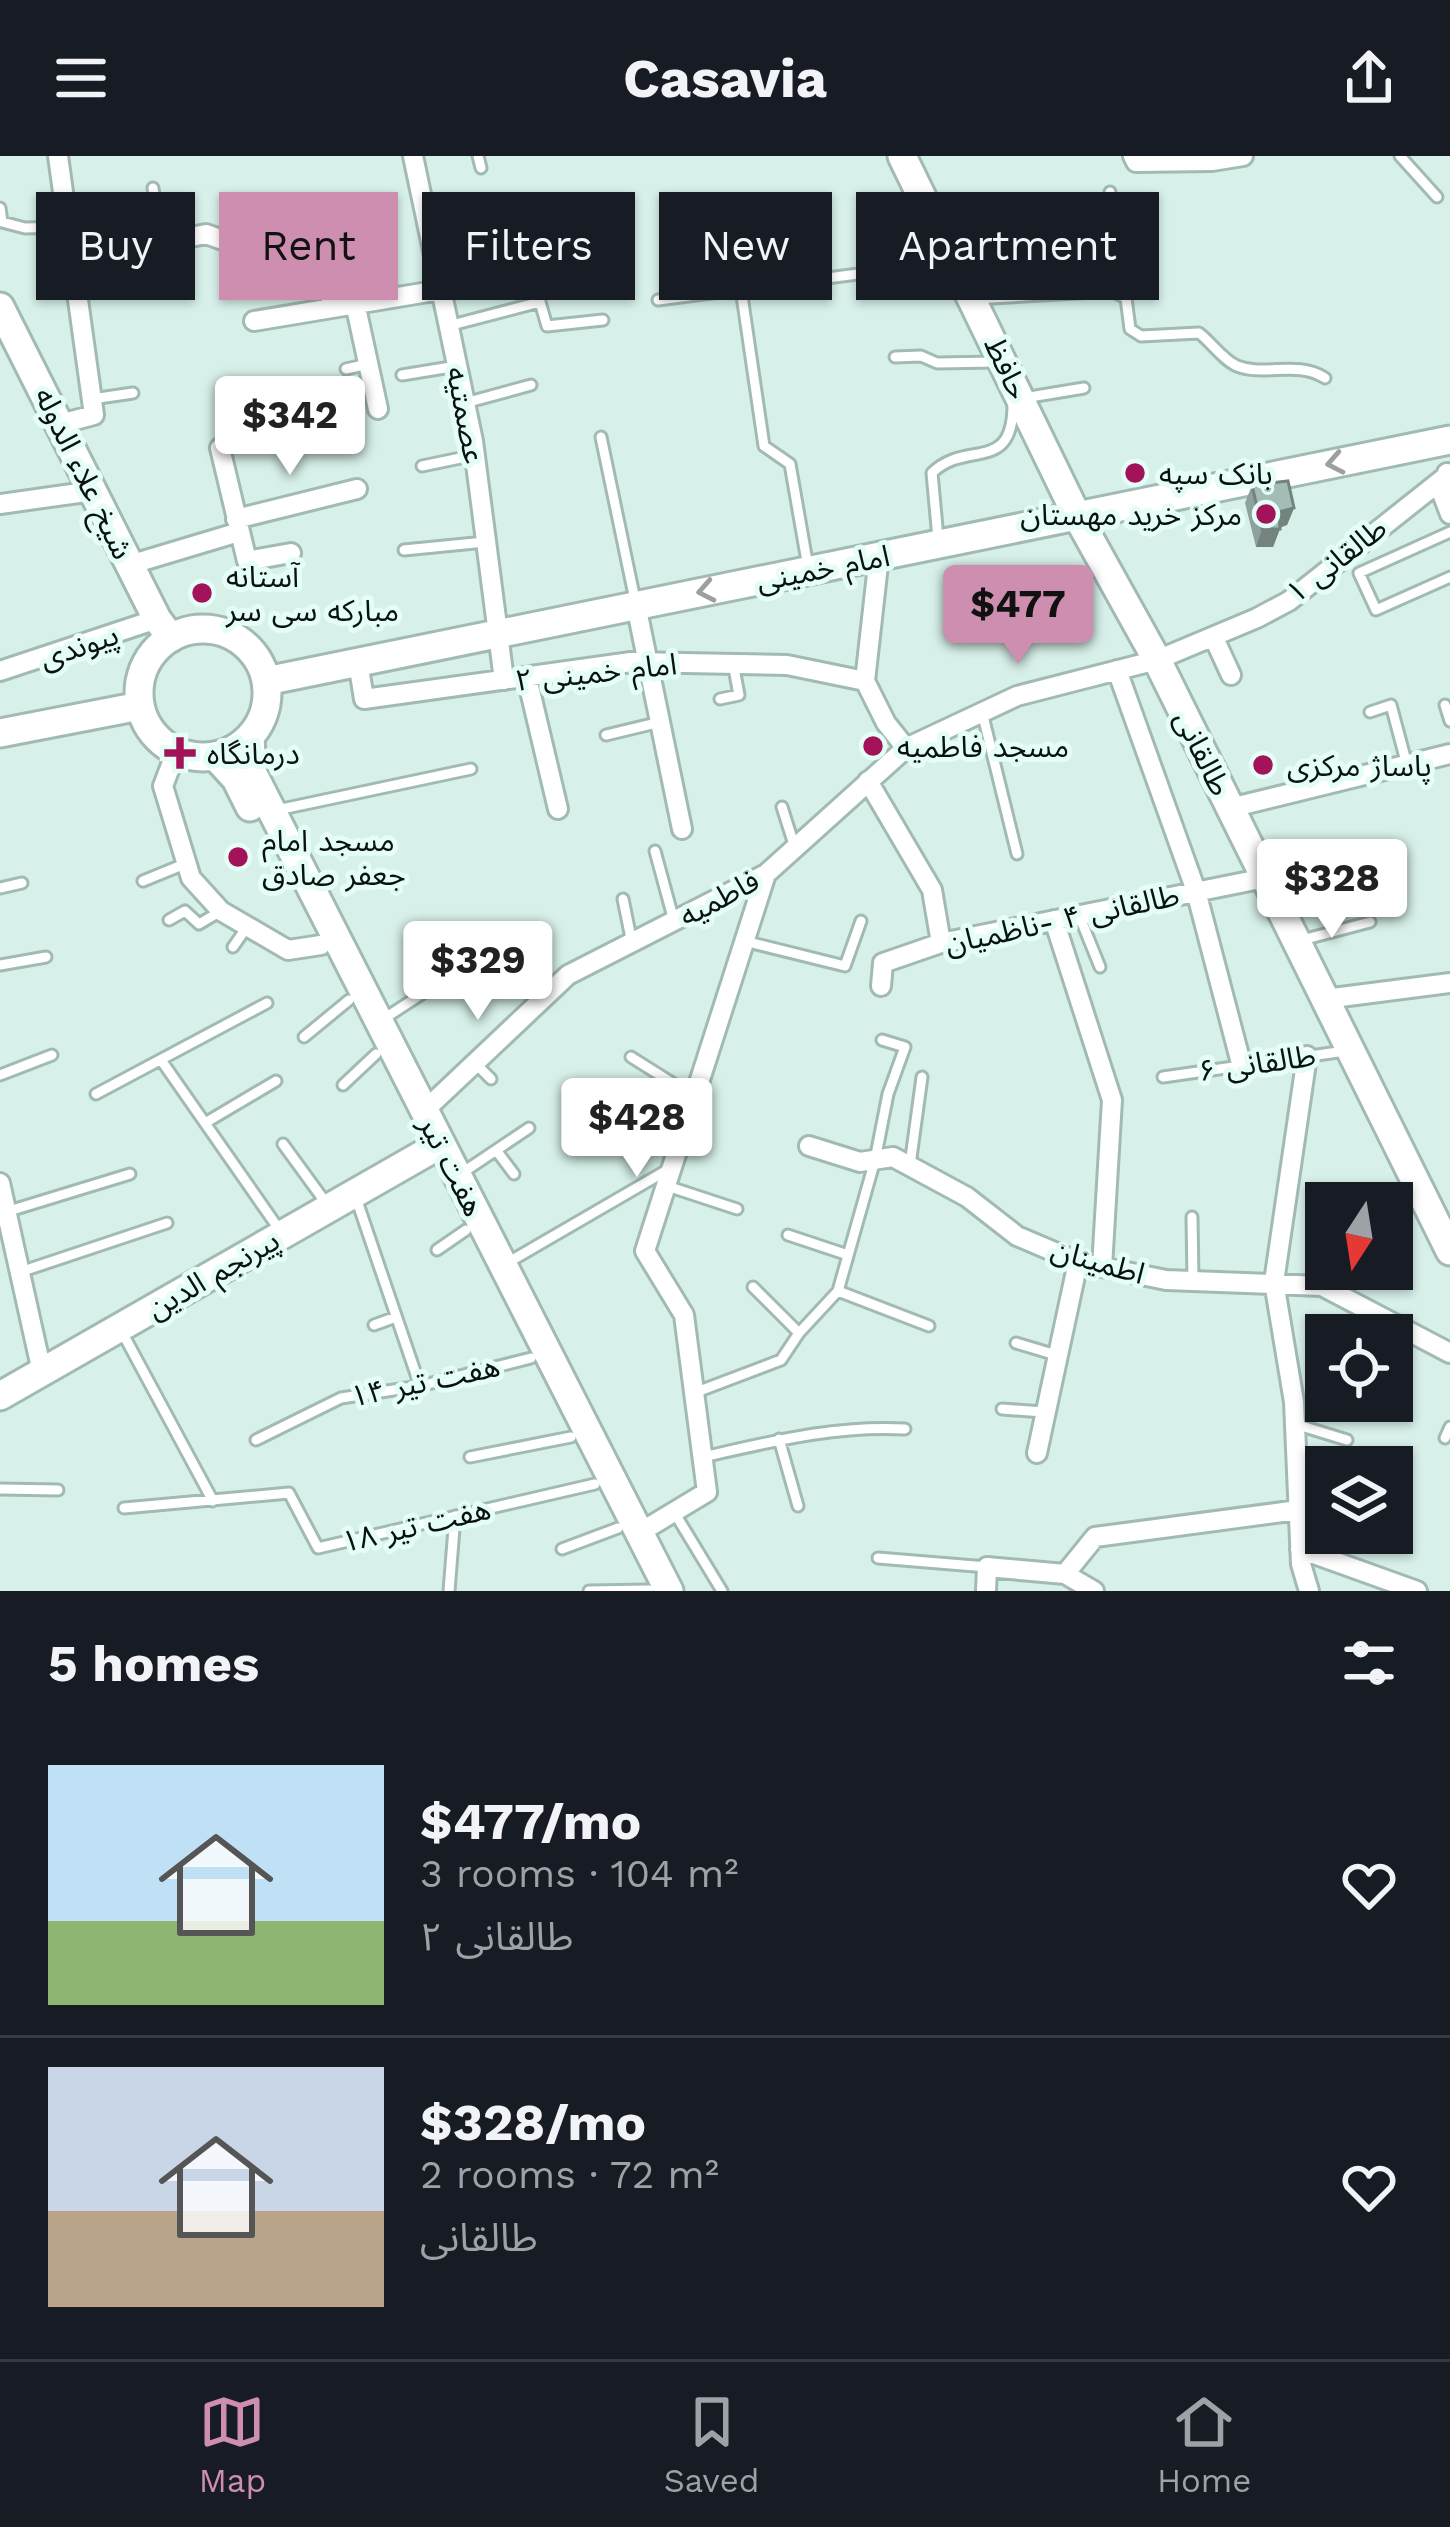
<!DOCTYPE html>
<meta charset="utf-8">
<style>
body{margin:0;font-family:"Work Sans","Noto Sans Arabic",sans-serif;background:#20242c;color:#f1f3f6;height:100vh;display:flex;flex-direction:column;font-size:45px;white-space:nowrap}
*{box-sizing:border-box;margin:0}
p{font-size:39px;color:#9ea1a6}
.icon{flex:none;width:66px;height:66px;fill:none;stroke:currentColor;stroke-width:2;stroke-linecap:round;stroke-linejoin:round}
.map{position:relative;height:1435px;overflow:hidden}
.panel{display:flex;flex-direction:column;background:#171b24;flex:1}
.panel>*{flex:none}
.guide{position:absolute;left:36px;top:36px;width:1380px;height:108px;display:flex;gap:24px}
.needle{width:78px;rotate:192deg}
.fabs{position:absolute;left:1305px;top:1026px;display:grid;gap:24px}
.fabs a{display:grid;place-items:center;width:108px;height:108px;border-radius:0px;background:#171b24;box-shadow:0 3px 9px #0004;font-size:60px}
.price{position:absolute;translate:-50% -102px;padding:0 27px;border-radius:12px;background:#fff;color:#222;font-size:39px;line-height:78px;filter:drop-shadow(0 3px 6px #0008)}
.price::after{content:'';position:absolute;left:50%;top:72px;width:36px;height:27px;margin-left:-18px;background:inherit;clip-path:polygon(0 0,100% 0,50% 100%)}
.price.current{background:#cd8eaf;color:#111}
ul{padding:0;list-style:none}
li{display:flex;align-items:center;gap:36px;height:300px;padding:0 48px}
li+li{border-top:3px solid #363941}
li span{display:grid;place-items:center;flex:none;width:336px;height:240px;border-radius:0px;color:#555}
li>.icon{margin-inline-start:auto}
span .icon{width:144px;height:144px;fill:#fffc;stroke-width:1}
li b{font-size:51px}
h2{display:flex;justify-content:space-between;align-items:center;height:144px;padding:0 48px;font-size:51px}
.chip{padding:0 42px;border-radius:0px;background:#171b24;box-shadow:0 3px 9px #0004;font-size:42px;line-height:108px}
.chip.current{background:#cd8eaf;color:#111}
header{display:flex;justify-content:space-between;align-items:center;height:156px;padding:0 48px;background:#171b24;font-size:54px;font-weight:700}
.tab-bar{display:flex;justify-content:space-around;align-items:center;height:168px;border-top:3px solid #363941;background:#171b24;font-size:33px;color:#9ea1a6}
.tab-bar a{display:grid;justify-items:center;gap:6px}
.tab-bar .current{color:#cd8eaf}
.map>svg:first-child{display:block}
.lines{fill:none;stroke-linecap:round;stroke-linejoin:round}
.lane-casing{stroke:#a2bab4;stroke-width:15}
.street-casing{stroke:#a2bab4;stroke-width:24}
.secondary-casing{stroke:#a2bab4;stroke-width:33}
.lane{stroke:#fff;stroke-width:9}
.street{stroke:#fff;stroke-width:18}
.secondary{stroke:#fff;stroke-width:27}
.wall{fill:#8da29d}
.shaded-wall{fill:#73847f}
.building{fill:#a4bcb6;stroke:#73847f;stroke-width:3}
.oneway{stroke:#9da09f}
.poi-dot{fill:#a21359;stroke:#e4fdf7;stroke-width:4.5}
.labels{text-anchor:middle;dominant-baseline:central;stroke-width:10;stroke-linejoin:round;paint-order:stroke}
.street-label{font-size:30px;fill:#091210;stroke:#e4fdf7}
.poi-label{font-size:30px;fill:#091210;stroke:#e4fdf7;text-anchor:start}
</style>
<header><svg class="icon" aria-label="menu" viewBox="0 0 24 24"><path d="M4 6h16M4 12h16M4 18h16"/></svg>Casavia<svg class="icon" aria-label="share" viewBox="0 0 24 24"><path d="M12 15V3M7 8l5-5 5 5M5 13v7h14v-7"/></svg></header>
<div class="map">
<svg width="1450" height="1435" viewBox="0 0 1450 1435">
<rect width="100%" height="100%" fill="#d7f0e9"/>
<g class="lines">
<g class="lane-casing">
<path id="lane" d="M478,0L481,12
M1400,0L1437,41
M153,32L161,87
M1110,36L1112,135
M0,52L2,66L25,72L68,71
M426,69L504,55
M137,92L140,122
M741,133L764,290L790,308L808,411
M974,143L1112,135L1126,142L1130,173L1141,180L1199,177C1211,186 1223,204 1237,210C1265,221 1297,204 1325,222
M658,144L950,106
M540,146L547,170L603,164
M448,170L540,146L539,114L568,108L562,67L592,63
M895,201L921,200L937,207L996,206
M346,213L368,208
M402,219L457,210
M1024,242L1084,232
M92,243L133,237
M465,247L531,229
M601,281L635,444
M422,310L475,299
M1450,376L1359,417L1376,454L1450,421
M938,382L932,317C966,283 1013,319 1013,248
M404,394L485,386
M720,543L739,539L733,507
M1445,549L1450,565
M982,556L1017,698
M1370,556L1391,549L1407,609
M606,579L660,566
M782,651L795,692
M277,654L471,613
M655,695L674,765
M143,725L187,707
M0,732L22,727
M623,743L632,787
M1079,759L1100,811
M169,764L185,755L199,768L221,755
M1302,784L1370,766
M744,785L845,810L861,765
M233,791L247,771
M0,809L46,801
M382,864L463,811
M304,881L349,844
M631,901L693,940
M161,904L281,1076
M475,907L491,923
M0,919L52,899
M1163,921L1345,895
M343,929L376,898
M96,938L267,847
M205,967L276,925
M283,988L326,1047
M496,994L514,1018
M910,1009L922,921
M459,1019L529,972
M664,1029L737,1053
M356,1042L420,1230
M9,1055L130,1018
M1192,1061L1193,1124
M788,1079L848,1099
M437,1094L466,1074
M507,1107L669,1013
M20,1116L167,1067
M753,1131L799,1177
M838,1135L929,1170
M374,1169L396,1161
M122,1176L213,1345
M1016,1187L1056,1199
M694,1237L781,1204L799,1177L838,1135L875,1004L888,938L905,891L882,884
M1002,1253L1044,1256
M1295,1268L1347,1284
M1445,1282L1450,1271
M779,1283L798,1350
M256,1284L341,1242L420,1230L531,1202
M470,1301L571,1281
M703,1301C770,1286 835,1269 905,1273
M0,1333L58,1334
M124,1352L289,1337L318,1392L595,1328
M674,1356L722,1435
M562,1393L618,1372
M878,1402L987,1411
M449,1435L455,1360
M589,1435L649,1434"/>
</g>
<g class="street-casing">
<path id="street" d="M58,0L94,259L60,268
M413,0L473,285L504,524
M1133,0L1136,6L1212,5L1243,0
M73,104L206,78L231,87L313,75L333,151
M355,147L378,253
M254,165L440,134
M220,292L247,405L291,397
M1447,317L1442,337L1450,358
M0,348L93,335
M236,363L357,333
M129,409L239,376
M636,449L682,673
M1214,482L1231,519
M358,506L364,543L631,506L787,509L865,525
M1117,514L1196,735L1242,911
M0,515L157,463
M527,522L558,653
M865,525L879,400
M865,525L886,567L906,592
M176,596L163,630L191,722L221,755L288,794L321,789
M868,625L932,734L941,787
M1230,652L1450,598
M1054,764L1112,944L1102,1111
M881,830L883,807L941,787L1265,722
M1325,843L1450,827
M1307,900L1274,1126L1294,1246L1301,1408L1309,1435
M424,955L568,819L766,718L906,592L1017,540L1157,504L1257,462L1289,445L1444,322
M809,990L860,1006L893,1001L967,1041L1017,1080L1078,1106L1166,1124L1322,1130L1450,1197
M0,1027L42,1216
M1037,1297L1078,1106
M639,1377L707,1336L684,1159L645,1095L766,718
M1300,1393L1417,1435
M1065,1418L1095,1381L1298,1354
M986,1435L987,1411L1065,1418L1094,1435"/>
</g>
<g class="secondary-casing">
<path id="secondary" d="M902,0L1077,360L1157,504L1450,1095
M0,151L157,463L171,482
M139 537a64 64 0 1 1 128 0a64 64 0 1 1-128 0Z
M266,525L1450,284
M0,577L140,550
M250,581L252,616L669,1435
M215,600L236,623L250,651
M0,1240L441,988"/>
</g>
<use href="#lane" class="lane"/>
<use href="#street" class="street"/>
<use href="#secondary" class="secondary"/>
</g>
<path class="wall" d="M1252,329L1294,352L1287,369L1280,372L1273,391H1256L1245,347Z"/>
<path class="shaded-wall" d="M1294,352L1287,369L1274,373H1280L1273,391H1256L1262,373L1279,356Z"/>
<path class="building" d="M1288,325L1294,352L1279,356L1280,373H1262L1252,329Z"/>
<defs><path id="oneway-chevron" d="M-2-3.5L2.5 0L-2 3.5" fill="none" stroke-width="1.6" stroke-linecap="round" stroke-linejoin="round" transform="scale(3)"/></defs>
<g class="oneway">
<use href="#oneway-chevron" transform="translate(1335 307) rotate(169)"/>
<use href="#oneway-chevron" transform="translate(706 435) rotate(169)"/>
</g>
<g class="poi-dot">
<circle cx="1135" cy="317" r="12"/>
<circle cx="1266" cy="358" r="12"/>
<circle cx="202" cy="437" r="12"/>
<circle cx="873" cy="590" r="12"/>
<path d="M174 579h12v12h12v12h-12v12h-12v-12h-12v-12h12z"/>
<circle cx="1263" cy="609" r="12"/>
<circle cx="238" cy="701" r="12"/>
</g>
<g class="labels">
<g class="street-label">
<text transform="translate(1007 212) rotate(65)">حافظ</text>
<text transform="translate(466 259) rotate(79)">عصمتیه</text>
<text transform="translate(84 317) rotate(64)">شیخ علاء الدوله</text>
<text transform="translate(1336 404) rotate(-38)">طالقانی ۱</text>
<text transform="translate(823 412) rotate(-11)">امام خمینی</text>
<text transform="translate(79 490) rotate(-19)">پیوندی</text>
<text transform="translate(596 516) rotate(-6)">امام خمینی ۲</text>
<text transform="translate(1203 597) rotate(64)">طالقانی</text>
<text transform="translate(719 742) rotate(-28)">فاطمیه</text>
<text transform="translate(1062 763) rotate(-12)">طالقانی ۴ -ناظمیان</text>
<text transform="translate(1257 907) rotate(-8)">طالقانی ۶</text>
<text transform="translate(452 1010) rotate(63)">هفت تیر</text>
<text transform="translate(1098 1105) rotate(16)">اطمینان</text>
<text transform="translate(213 1118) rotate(-30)">پیرنجم الدین</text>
<text transform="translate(425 1225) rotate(-12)">هفت تیر ۱۴</text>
<text transform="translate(416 1369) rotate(-13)">هفت تیر ۱۸</text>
</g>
<g class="poi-label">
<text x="1159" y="317">بانک سپه</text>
<text x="1242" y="358" text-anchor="end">مرکز خرید مهستان</text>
<text x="226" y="420">آستانه<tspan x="226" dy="34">مبارکه سی سر</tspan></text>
<text x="897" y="590">مسجد فاطمیه</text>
<text x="207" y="597">درمانگاه</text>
<text x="1287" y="609">پاساژ مرکزی</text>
<text x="262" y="684">مسجد امام<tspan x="262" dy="34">جعفر صادق</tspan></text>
</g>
</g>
</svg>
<div class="fabs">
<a><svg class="needle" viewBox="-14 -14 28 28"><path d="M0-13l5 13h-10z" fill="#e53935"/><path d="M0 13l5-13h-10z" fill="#9ea1a6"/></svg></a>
<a><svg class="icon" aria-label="locate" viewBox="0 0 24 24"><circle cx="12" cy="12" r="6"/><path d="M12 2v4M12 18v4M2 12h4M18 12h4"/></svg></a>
<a><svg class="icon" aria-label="layers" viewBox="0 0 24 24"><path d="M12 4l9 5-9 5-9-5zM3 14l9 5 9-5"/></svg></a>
</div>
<b class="price" style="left:290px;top:322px">$342</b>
<b class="price current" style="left:1018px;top:511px">$477</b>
<b class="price" style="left:1332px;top:785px">$328</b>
<b class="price" style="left:478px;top:867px">$329</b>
<b class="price" style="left:637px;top:1024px">$428</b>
<div class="guide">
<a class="chip">Buy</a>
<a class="chip current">Rent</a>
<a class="chip">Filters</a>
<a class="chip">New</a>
<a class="chip">Apartment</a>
</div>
</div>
<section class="panel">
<h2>5 homes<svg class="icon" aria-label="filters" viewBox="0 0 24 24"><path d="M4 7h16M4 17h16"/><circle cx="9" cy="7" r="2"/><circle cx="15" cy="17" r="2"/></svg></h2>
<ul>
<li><span style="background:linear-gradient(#bfe0f5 65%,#8fb573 0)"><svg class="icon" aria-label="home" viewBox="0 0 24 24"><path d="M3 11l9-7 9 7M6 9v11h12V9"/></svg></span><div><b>$477/mo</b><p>3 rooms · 104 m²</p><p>طالقانی ۲</p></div><svg class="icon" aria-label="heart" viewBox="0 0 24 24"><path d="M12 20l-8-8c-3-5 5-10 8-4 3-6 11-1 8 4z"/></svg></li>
<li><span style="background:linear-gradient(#c9d6e8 60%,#b9a48a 0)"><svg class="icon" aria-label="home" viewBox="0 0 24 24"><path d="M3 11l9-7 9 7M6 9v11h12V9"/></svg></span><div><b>$328/mo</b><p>2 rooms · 72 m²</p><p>طالقانی</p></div><svg class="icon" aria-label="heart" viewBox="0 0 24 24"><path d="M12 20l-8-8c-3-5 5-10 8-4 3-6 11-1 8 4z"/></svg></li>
</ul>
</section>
<nav class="tab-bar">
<a class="current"><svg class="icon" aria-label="map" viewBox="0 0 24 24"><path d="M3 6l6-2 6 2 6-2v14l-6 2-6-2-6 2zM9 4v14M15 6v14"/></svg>Map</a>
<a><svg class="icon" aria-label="saved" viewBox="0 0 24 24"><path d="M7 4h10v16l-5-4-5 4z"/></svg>Saved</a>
<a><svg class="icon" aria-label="home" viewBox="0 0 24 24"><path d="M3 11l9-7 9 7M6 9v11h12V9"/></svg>Home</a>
</nav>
